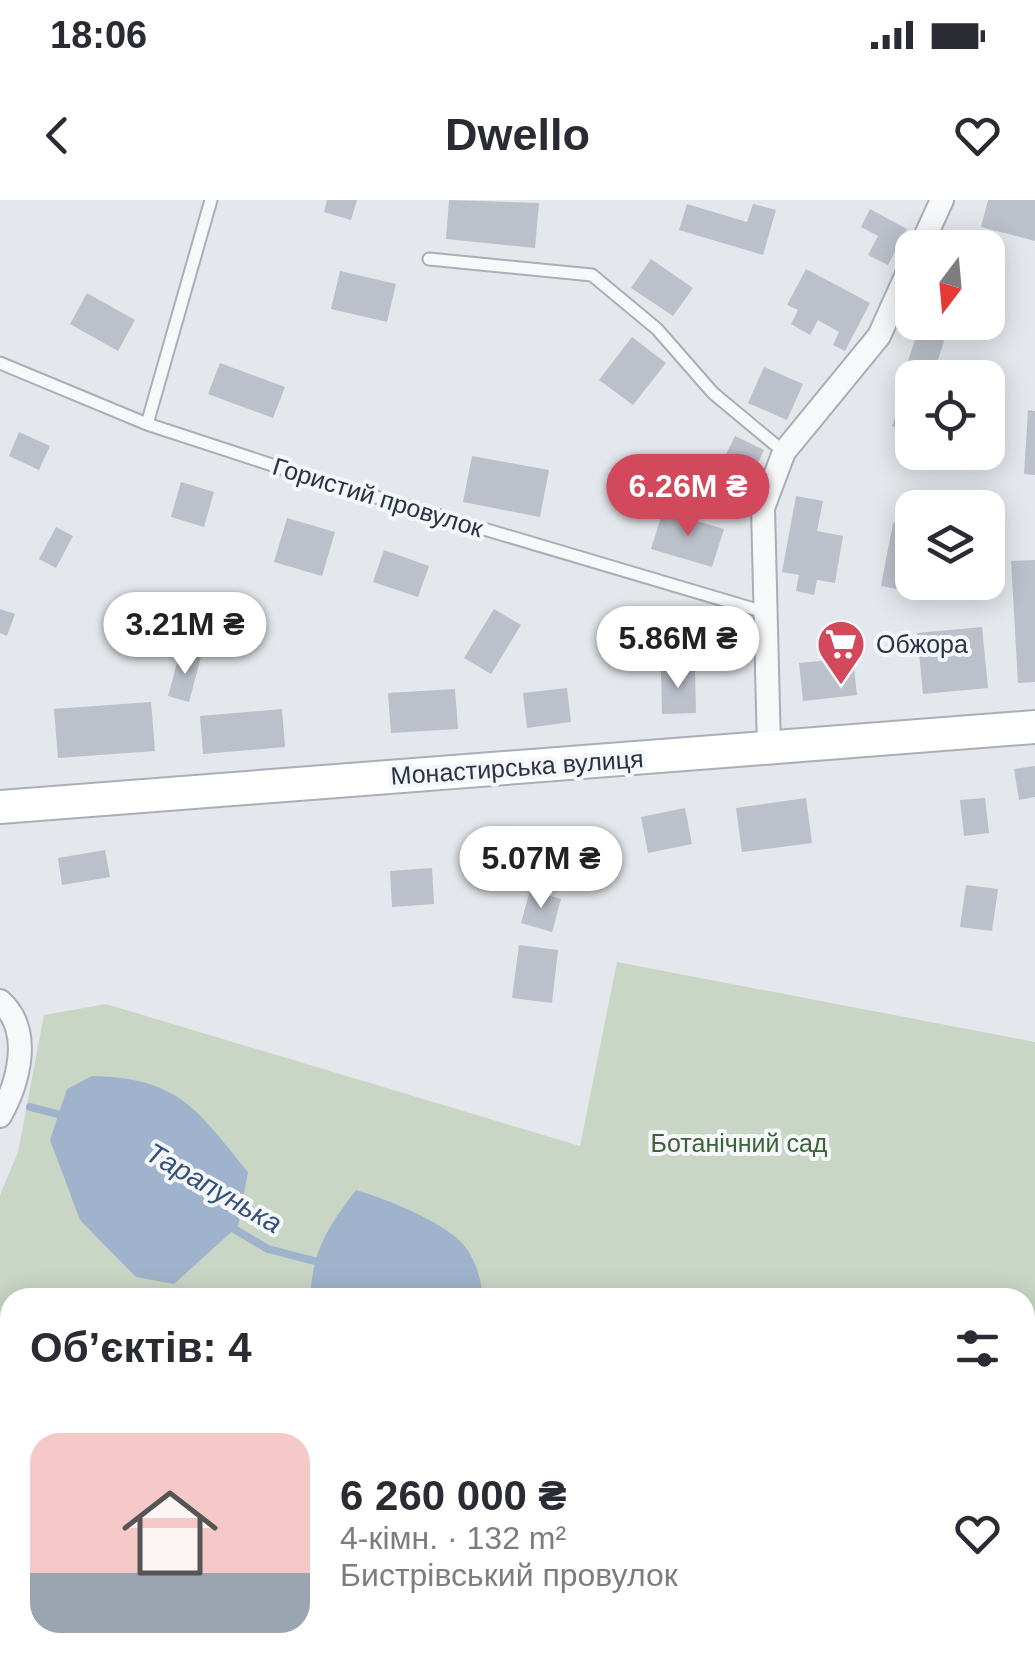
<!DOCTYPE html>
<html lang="uk">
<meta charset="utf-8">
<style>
body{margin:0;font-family:Arial,sans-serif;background:#f7f7f7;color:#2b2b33;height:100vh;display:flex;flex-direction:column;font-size:38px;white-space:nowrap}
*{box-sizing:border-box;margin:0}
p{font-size:32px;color:#7c7c81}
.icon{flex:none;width:55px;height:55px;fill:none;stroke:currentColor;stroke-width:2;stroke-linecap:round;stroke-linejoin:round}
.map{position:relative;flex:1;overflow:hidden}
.drawer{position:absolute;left:0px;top:1088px;width:1035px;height:392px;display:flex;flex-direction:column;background:#fff;border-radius:30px 30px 0 0;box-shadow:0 5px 25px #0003}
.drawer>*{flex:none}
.needle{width:65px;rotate:196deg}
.fabs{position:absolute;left:895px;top:30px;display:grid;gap:20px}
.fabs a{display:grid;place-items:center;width:110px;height:110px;border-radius:20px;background:#fff;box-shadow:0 5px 25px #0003;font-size:50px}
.price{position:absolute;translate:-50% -85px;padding:0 22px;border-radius:35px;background:#fff;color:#222;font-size:32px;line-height:65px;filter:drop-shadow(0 2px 5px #0008)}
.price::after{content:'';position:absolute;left:50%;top:60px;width:30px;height:22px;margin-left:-15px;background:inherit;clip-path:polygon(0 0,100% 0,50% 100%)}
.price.active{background:#d1495b;color:#fff}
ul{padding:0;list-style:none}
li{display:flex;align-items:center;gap:30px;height:250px;padding:0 30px}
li+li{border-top:2px solid #e1e1e2}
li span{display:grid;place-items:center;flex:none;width:280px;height:200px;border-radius:30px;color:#555}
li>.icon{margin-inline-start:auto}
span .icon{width:120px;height:120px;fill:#fffc;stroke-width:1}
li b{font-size:42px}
h2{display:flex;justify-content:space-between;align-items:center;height:120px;padding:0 30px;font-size:42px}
.status{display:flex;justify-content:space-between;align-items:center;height:70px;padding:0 50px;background:#fff;direction:ltr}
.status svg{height:28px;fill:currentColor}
header{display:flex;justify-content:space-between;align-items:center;height:130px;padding:0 30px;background:#fff;font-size:45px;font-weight:600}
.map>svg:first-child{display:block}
.green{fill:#c9d6c5}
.water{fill:#9fb4cc}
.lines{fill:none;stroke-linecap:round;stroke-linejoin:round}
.stream{stroke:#9fb4cc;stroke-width:8}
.building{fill:#bbc0ca}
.lane-casing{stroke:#a9aeb7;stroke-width:15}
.street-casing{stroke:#a9aeb7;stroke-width:26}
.secondary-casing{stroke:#a9aeb7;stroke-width:36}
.lane{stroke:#f7f8fa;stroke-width:11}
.street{stroke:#f7f8fa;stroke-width:22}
.secondary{stroke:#fff;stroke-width:32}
.labels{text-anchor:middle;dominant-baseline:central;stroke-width:8;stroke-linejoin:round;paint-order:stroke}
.street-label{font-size:25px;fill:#2b3445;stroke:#f4f6f9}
.poi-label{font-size:25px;fill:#2b3445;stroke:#f4f6f9;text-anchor:start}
.park-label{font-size:25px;fill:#3f6138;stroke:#f4f6f9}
.water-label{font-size:28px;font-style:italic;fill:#34527a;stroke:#f4f6f9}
</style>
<div class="status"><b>18:06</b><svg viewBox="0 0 49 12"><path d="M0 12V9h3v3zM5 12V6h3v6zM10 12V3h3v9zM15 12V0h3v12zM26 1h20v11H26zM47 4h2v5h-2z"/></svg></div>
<header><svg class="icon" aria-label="back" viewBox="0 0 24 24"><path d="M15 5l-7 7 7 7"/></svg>Dwello<svg class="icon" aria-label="heart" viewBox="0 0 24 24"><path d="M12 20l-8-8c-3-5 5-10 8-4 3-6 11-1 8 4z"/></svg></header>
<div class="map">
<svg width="1035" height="1478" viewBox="0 0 1035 1478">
<rect width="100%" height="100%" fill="#e4e7ec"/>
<path class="green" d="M617,762L1035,842V1478H183L184,1470H1025V1098H10V1239L0,1235V995L18,952L44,815L106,804L580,946Z"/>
<path class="water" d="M92,876C180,878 196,909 248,972L238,1026L174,1084L136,1077L80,1020L50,940L67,889Z
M356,990C388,1000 432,1017 458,1039C474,1053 481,1078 483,1097H310C313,1049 328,1027 356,990Z"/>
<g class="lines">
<path class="stream" d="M30,907L65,916
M229,1026L268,1049L322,1063
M1025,1381L1035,1391"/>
</g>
<path class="building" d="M327,0H357L351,20L324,12Z
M449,0L539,3L535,48L446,39Z
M988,0H1035V41L981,27Z
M687,4L747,22L753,4L776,10L763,55L679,30Z
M870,9L907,29L888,65L868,55L878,36L861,27Z
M947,32L969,40L966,48H941Z
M651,59L693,88L673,116L631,88Z
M806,69L870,103L845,151L833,145L839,132L818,120L810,135L791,124L798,110L787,105Z
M340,71L396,84L387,122L331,109Z
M87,93L135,120L118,151L70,124Z
M921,122L949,126L935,169L908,161Z
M632,137L666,163L633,205L599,180Z
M220,163L285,187L273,218L208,194Z
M764,167L803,184L787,220L748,203Z
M905,190L912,193V233L892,226Z
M1028,210L1035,211V275L1024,274Z
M19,232L50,246L39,270L9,256Z
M735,236L764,250L740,300L710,286Z
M472,256L549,270L540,317L463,302Z
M181,282L214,292L204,327L171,317Z
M796,296L823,301L817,331L843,336L835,383L817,380L814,395L796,391L799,375L782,372Z
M663,311L724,329L712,367L651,349Z
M287,318L335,332L322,376L274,362Z
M893,323L912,327V382H940L937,397L881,386Z
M56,327L73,336L56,368L39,359Z
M384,350L429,366L418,397L373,382Z
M1035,360V482L1018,483L1011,361Z
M0,409L15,414L7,436L0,433Z
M494,409L521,425L491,474L464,458Z
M982,427L988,488L923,494L917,433Z
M180,452L201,457L189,502L168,496Z
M853,458L857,495L803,501L799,463Z
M695,469L696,513L662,514L661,470Z
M567,488L571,522L527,528L523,493Z
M455,489L458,529L391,533L388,493Z
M151,502L155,551L58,558L54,509Z
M282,509L285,547L203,554L200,516Z
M1035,566V597L1019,600L1014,569Z
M806,598L812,643L742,652L736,608Z
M985,598L989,633L964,636L960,600Z
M685,608L692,644L648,653L641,617Z
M105,650L110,677L62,685L58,658Z
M432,668L434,704L392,707L390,671Z
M966,685L998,689L992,731L960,727Z
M530,690L561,699L552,732L521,723Z
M519,745L558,750L552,803L512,798Z
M1,1343L10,1344V1405L0,1404Z
M449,1470H750V1478H449Z"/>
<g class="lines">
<g class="lane-casing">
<path id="lane" d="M429,59L592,75L657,129L713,193L784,252
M0,163L147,224L312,278L764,412
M147,224L211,0"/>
</g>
<g class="street-casing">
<path id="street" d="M920,48L942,0
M769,548L763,308L784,252L879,136L912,63
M0,801C33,830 19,882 0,916"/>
</g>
<g class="secondary-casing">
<path id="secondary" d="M0,607L1035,527"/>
</g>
<use href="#lane" class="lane"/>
<use href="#street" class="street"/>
<use href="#secondary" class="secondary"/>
</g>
<defs>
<g id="supermarket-pin" transform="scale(2.5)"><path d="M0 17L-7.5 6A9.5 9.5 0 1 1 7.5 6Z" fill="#d1495b" stroke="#f4f6f9"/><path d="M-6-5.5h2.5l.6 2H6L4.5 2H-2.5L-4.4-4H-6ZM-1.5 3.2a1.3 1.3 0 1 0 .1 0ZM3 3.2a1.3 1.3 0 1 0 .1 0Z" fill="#fff"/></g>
</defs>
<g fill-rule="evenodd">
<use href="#supermarket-pin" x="841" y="444"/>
</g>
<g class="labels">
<g class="street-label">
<text transform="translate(378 297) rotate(17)">Гористий провулок</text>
<text transform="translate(517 567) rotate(-4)">Монастирська вулиця</text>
</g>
<g class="poi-label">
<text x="876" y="444">Обжора</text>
</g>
<g class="park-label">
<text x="739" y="943">Ботанічний сад</text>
</g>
<g class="water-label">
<text transform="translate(214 988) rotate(30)">Тарапунька</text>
</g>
</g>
</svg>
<div class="fabs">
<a><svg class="needle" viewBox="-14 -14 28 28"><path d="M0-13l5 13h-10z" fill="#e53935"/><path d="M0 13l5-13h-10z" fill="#7c7c81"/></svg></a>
<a><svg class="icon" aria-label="locate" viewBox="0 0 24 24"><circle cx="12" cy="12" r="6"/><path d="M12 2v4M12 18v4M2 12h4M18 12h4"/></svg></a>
<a><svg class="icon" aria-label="layers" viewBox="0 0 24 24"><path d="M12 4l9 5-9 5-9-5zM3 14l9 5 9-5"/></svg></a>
</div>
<b class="price active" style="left:688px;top:339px">6.26M ₴</b>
<b class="price" style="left:185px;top:477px">3.21M ₴</b>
<b class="price" style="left:678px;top:491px">5.86M ₴</b>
<b class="price" style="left:541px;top:711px">5.07M ₴</b>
<section class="drawer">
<h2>Об’єктів: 4<svg class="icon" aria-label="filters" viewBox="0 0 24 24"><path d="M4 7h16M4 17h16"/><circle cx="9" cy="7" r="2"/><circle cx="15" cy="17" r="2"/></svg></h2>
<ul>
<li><span style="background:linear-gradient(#f6c9c9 70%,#9aa5b1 0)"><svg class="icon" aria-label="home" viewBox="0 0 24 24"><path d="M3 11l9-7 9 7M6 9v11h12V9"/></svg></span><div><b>6 260 000 ₴</b><p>4-кімн. · 132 m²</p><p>Бистрівський провулок</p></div><svg class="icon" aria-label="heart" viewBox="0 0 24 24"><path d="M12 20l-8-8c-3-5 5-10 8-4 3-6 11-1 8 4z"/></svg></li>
</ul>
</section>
</div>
